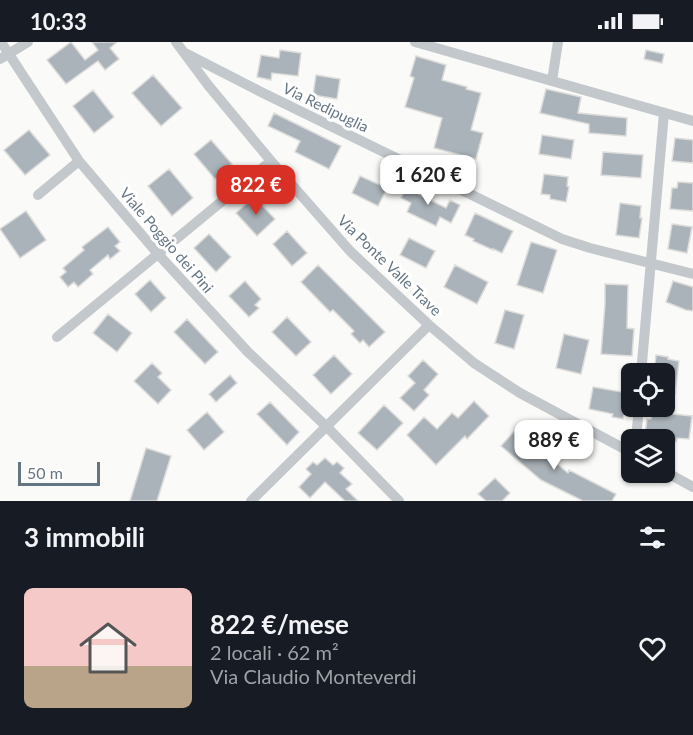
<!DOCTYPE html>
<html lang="it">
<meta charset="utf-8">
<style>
body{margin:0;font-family:Lato,sans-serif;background:#20242c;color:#f1f3f6;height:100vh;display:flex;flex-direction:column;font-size:22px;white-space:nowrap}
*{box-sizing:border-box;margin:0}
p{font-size:20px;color:#9ea1a6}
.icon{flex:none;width:33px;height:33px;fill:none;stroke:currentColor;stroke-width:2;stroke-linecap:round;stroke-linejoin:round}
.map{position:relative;height:459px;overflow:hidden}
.side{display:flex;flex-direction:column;background:#171b24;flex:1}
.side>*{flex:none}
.tools{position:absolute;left:621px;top:321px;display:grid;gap:12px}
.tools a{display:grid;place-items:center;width:54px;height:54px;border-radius:9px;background:#171b24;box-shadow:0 2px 4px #0004;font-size:30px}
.scale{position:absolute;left:18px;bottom:15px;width:82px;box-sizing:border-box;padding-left:6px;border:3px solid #657683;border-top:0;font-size:16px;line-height:21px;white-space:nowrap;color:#657683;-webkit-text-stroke:4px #fff;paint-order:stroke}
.price{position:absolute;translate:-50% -51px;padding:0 14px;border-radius:12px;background:#fff;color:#222;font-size:20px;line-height:39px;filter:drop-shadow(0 2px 3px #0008)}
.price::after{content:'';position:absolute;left:50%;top:36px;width:18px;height:14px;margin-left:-9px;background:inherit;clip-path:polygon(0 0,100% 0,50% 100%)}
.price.selected{background:#d93025;color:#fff}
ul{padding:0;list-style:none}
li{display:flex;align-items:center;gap:18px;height:150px;padding:0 24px}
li+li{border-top:2px solid #363941}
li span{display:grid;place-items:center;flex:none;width:168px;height:120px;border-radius:9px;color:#555}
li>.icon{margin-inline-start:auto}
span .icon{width:72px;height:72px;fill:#fffc;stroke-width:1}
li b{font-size:26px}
h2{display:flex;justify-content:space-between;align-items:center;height:72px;padding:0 24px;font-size:26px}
.status{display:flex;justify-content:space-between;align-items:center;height:42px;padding:0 30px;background:#171b24;direction:ltr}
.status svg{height:16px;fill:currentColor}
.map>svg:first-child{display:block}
.building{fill:#aab3b9;stroke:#dcdcda;stroke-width:1.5}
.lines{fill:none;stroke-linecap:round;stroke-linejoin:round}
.minor{stroke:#c3c8cc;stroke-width:10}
.labels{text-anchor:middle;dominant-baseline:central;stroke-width:6;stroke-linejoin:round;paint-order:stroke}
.street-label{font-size:15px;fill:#657683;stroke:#fff}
</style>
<div class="status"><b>10:33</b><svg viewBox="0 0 49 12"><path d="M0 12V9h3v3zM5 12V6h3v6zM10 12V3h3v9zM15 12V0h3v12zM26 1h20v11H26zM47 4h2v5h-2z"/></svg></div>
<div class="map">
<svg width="693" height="459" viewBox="0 0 693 459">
<rect width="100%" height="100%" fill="#fafaf8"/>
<path class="building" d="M71,0L85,18L98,8L92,0H117L110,6L119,17L105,28L98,19L66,42L47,18Z
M280,8L301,11L298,34L272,31L271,38L257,35L261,13L279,16Z
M646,8L664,12L662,21L644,17Z
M416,14L446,23L442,38L467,45L466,47L481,51L471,88L483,91L476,117L434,106L442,76L405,65L414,36L410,34Z
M153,33L182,66L161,84L132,51Z
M316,33L340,37L337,57L313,53Z
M546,47L581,55L578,71L627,76L626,94L589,91V82L540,71Z
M93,48L114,75L94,91L73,64Z
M274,71L341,104L329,127L295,110L300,99L268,84Z
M29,88L50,113L25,133L4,108Z
M542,93L574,98L571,117L539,112Z
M675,96L693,98V121L672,119Z
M211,98L232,122L215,137L194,112Z
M603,110L643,113L641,136L601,133Z
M169,127L193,156L172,174L148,144Z
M544,132L568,135L567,144L569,145L566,160L550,157V153L541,152Z
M360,134L387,146L378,164L352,151Z
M411,136L421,141L416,151L446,166L450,158L460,163L451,181L440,175L436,184L407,170L411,161L401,156Z
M678,140L693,141V169L670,167L672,146H677Z
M254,155L275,177L257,194L236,171Z
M620,161L641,164L640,176H642L639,196L616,193Z
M26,169L46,198L20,216L0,187Z
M475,171L513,189L502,211L493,207V208L473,199L474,197L465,193Z
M672,182L692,185L687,211L668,207Z
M108,185L120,200L115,204L120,209L110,217L108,213L90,228L93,232L78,245L74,240L68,245L60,235L66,230L63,226L84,208L82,205Z
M287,189L307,211L292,224L273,202Z
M209,192L231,215L216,230L194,206Z
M409,196L435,209L426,226L400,213Z
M531,200L557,208L543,251L517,243Z
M318,223L385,290L369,305L363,298L360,301L351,292L354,289L333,268L330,270L301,240Z
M455,223L488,240L477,262L444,245Z
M150,238L166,256L151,270L135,252Z
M245,239L261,257L255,263L259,266L249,275L229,254Z
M673,239L693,245V269L686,268L666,260Z
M605,242L628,243L627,286L634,287L632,314L601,312L605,262Z
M505,268L524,273L514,307L495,301Z
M108,272L132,291L117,310L93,291Z
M287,275L311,300L296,314L272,290Z
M187,277L218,310L205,322L174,290Z
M564,292L589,298L581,332L556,326Z
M334,313L352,332L331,352L313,333Z
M656,313L668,315V317L679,319L675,352L664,351V332H654Z
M423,318L438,332L424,348L429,353L414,369L400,356L415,341L408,334Z
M152,321L162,331L158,335L171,348L158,362L134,339Z
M230,333L237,341L216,360L209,352Z
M593,345L628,351L623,377L612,375L613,372L589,367Z
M474,359L489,374L467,397L465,394L436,423L407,393L424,375L437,387L452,371L458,376Z
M270,360L299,390L287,403L257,372Z
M384,363L403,381L377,408L358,391Z
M207,370L224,390L204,408L187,388Z
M652,370L692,374L689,397L677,396L676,400L664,398H662L663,394L645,392L647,377H651Z
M516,387L568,431L569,428L616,452L612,459H583L541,438L501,404Z
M146,406L171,414L157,459H130Z
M325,416L333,423L337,420L344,426L340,431L352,442L346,447L358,459H345L325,440L310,456L299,445L311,432L306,427L313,420L317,423Z
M495,436L510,451L502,459H486L478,452Z"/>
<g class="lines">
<path class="minor" d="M1,0L79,119L158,212L247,309L327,385L399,459
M176,0L208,43L271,119L350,209L429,283L474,321L520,351L632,411
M415,0L693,79
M185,11L263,51L562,197L590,206L693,232
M0,17L28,0
M552,39L558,0
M38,153L79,119
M57,295L271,119
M641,332L664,71
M636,398L639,364
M664,429L693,445
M251,459L429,283"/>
</g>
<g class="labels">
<g class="street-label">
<text transform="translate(326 65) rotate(26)">Via Redipuglia</text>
<text transform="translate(167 198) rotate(49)">Viale Poggio dei Pini</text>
<text transform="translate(390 223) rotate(44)">Via Ponte Valle Trave</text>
</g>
</g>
</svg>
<div class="tools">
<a><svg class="icon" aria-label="locate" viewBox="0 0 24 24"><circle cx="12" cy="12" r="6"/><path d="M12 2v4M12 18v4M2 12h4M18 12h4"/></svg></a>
<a><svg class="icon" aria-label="layers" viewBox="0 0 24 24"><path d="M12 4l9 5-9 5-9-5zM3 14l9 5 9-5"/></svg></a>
</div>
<div class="scale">50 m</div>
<b class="price" style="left:428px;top:164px">1 620 €</b>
<b class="price selected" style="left:256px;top:174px">822 €</b>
<b class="price" style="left:554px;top:429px">889 €</b>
</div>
<section class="side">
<h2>3 immobili<svg class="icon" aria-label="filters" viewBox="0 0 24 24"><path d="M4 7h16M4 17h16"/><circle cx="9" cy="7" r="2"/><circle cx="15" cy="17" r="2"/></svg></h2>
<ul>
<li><span style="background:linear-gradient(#f6c9c9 65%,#b9a48a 0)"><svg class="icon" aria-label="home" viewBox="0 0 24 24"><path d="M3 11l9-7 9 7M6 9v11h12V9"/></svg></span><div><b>822 €/mese</b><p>2 locali · 62 m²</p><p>Via Claudio Monteverdi</p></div><svg class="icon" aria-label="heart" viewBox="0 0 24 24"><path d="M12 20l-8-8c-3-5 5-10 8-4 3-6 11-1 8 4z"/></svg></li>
</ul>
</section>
